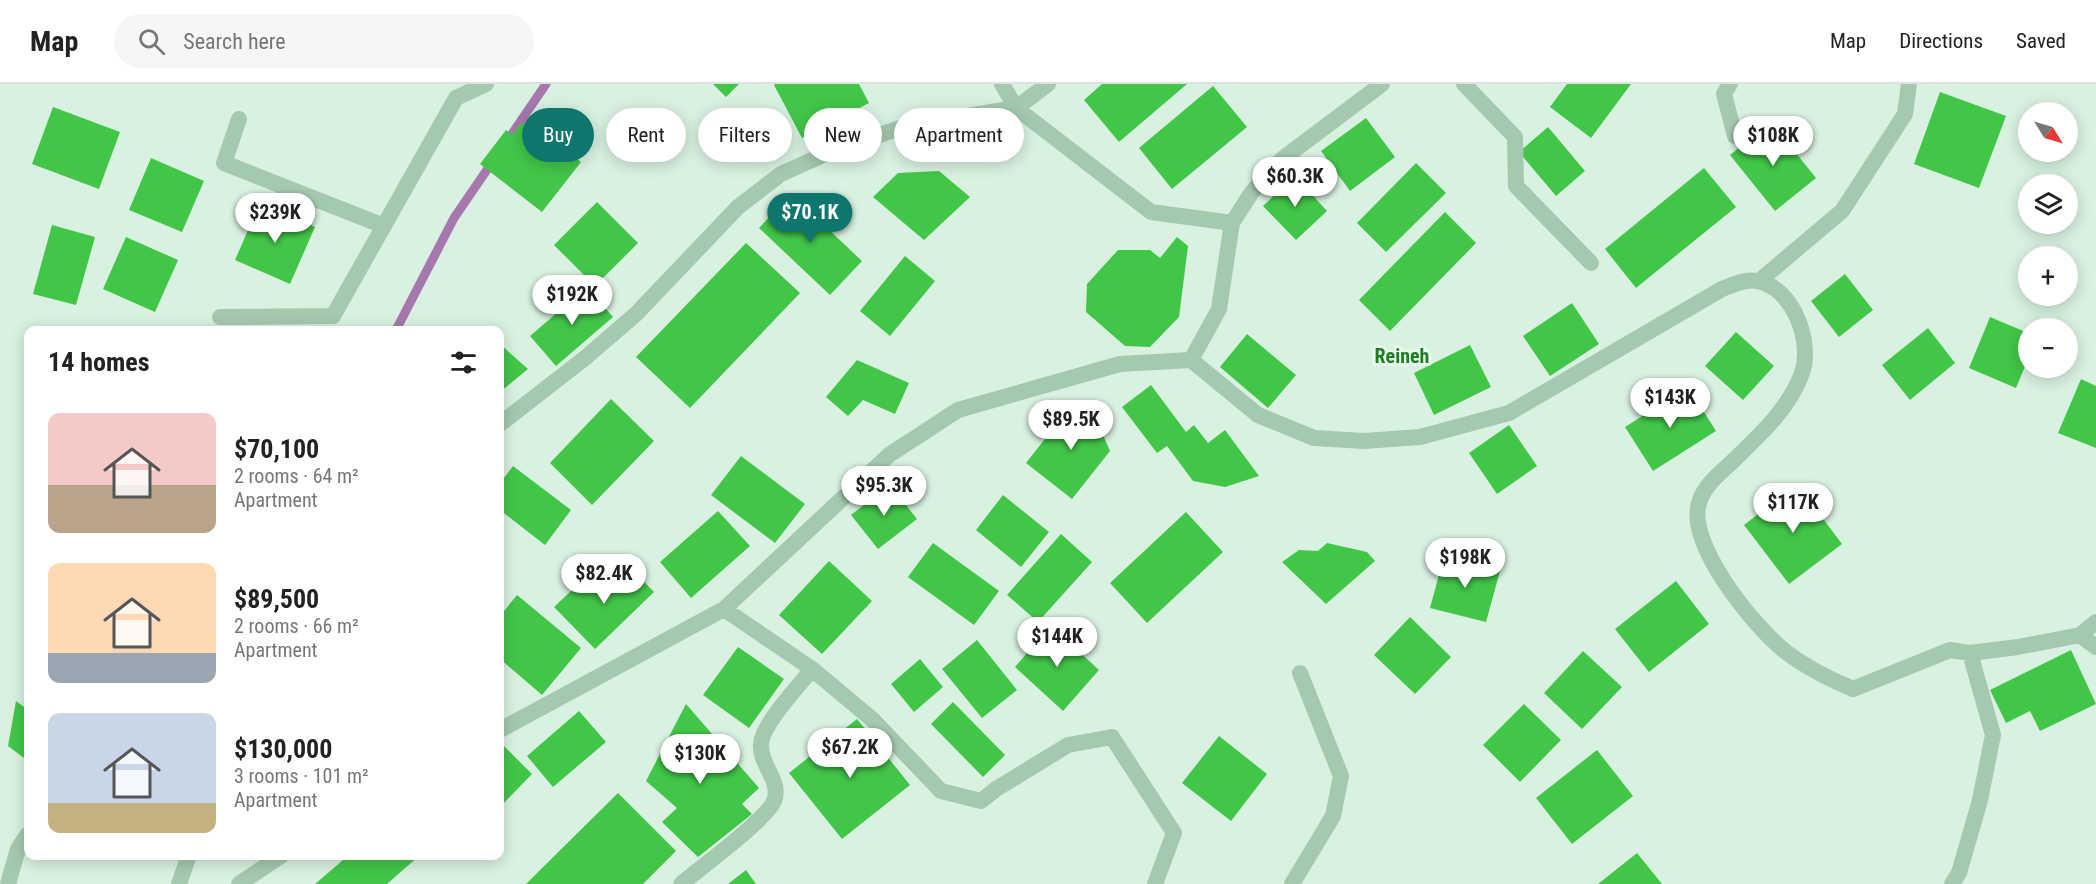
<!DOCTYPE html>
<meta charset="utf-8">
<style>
body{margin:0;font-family:"Roboto Condensed",sans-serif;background:#f6f6f6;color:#222;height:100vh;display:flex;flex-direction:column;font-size:22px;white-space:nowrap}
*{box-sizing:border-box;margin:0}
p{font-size:20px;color:#767676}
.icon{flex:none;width:33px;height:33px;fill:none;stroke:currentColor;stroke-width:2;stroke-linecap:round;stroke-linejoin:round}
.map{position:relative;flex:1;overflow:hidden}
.panel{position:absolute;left:24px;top:242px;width:480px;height:534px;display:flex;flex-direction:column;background:#fff;border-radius:12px;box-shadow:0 3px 15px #0003}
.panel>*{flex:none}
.guide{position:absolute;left:522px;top:24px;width:570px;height:54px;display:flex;gap:12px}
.needle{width:39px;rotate:127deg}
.fabs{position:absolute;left:2018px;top:18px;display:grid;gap:12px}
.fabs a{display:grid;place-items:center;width:60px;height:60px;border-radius:50%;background:#fff;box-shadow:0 3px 15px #0003;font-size:30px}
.price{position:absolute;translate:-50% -51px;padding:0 14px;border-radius:21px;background:#fff;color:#222;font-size:20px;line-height:39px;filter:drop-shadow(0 2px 3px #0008)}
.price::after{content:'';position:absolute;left:50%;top:36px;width:18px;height:14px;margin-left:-9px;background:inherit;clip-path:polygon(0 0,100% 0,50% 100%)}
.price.on{background:#0f766e;color:#fff}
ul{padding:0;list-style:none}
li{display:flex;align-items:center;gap:18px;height:150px;padding:0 24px}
li span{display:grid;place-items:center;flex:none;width:168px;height:120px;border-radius:12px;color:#555}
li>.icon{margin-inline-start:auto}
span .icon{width:72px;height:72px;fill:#fffc;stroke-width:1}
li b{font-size:26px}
h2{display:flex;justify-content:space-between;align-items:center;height:72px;padding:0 24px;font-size:26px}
.tag{padding:0 21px;border-radius:27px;background:#fff;box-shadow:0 3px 15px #0003;font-size:21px;line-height:54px}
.tag.on{background:#0f766e;color:#fff}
header{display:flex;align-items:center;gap:36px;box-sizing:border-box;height:84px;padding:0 30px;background:#fff;border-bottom:2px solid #e0e0e0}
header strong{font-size:28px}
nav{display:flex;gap:33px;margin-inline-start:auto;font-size:21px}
.search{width:420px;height:54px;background:#f6f6f6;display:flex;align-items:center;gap:15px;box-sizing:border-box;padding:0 21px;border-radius:33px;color:#767676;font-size:22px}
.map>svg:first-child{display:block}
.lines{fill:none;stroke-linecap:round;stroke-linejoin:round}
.stream{stroke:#a678ae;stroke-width:9}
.building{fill:#42c648}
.service{stroke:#a5c9ae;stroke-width:16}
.minor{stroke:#a5c9ae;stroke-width:16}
.labels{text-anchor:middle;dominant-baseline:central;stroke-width:6;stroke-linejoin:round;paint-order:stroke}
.quarter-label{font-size:20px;font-weight:bold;fill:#1e7e22;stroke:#e6f9ec}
</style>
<header>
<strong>Map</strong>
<div class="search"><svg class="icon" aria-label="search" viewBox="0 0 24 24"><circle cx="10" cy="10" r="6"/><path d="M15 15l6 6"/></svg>Search here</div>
<nav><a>Map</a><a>Directions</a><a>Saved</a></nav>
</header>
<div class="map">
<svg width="2096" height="800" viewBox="0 0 2096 800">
<rect width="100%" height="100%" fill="#d9f1e1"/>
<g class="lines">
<path class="stream" d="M505,60L546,0
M396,246L454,134L493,77"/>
</g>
<path class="building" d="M713,0H739L726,13Z
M775,0H859L869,19L802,54L774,1Z
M1102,0H1187L1119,58L1084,16Z
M1567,0H1631L1591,54L1550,23Z
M1213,2L1247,43L1172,105L1139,64Z
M1940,8L2006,32L1979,104L1914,80Z
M53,23L120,48L99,105L32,80Z
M539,29L558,45L550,54L581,78L542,128L480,80L506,46L512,51L521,39L528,44Z
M1366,34L1395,73L1350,107L1321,67Z
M1771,38L1816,94L1775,127L1730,71Z
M1548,43L1585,87L1556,112L1519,68Z
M151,74L204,97L182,148L129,126Z
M1416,79L1446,109L1386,168L1357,139Z
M1704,84L1736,123L1636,204L1605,165Z
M939,87L970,113L924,156L873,113L898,89Z
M1295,92L1327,127L1296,156L1263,122Z
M791,110L862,177L830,211L759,144Z
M597,118L638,159L595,202L554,161Z
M260,119L315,143L290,200L235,176Z
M1445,128L1476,159L1390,247L1359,216Z
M52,141L95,153L76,221L33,210Z
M126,153L178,176L155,228L103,205Z
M1177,153L1188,162L1179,233L1150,263L1125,262L1086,228L1087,200L1118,166H1150L1160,174Z
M746,159L800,209L690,324L636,273Z
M905,172L935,197L890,252L860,227Z
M1845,190L1873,226L1839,253L1811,217Z
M587,203L613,233L556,282L530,252Z
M1572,219L1599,260L1550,292L1523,252Z
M1990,233L2028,249V275L2016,304L1969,284Z
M1928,244L1955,279L1910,316L1882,281Z
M1736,248L1774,282L1743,316L1705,282Z
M1247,250L1296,291L1268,324L1220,283Z
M500,260L528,285L500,308Z
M1470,261L1491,303L1434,331L1414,289Z
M857,276L909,299L895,330L863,316L848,332L826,313Z
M2081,295L2096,302V364L2058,349Z
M1151,301L1186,348L1194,341L1208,359L1225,346L1259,392L1225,403L1193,397L1167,362L1157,369L1122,323Z
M1688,303L1716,347L1653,387L1625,343Z
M611,315L654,357L592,421L550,379Z
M1074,318L1096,335L1110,367L1072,415L1026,379Z
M1509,341L1537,382L1497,410L1469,369Z
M741,372L805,420L775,459L711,411Z
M513,382L571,426L545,461L500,426V399Z
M1797,400L1842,460L1789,500L1744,441Z
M890,401L917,435L878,465L851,431Z
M1003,411L1049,448L1021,483L976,446Z
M718,427L750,462L691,514L660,478Z
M1186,428L1223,468L1147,539L1110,499Z
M1061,450L1092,478L1038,538L1007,511Z
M933,459L999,507L974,541L908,493Z
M1327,459L1367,468L1375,477L1326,520L1282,478L1299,466L1318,467Z
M1444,472L1500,487L1486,538L1430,524Z
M829,477L872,517L822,570L779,531Z
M628,481L654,508L595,565L554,523L587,492L601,507Z
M1676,497L1709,540L1649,588L1615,545Z
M517,511L581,564L542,611L500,575V532Z
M1410,533L1451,573L1415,610L1374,571Z
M1051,542L1099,586L1063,627L1015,583Z
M977,556L1017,606L982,634L942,585Z
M738,563L784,595L749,644L703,611Z
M2071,566L2096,620L2040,647L2030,627L2006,639L1990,606Z
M1583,567L1622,603L1582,645L1544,609Z
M920,575L943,603L914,628L891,600Z
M16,617L28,626V677L8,662Z
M953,618L1005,671L983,693L931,640Z
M686,620L759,704L742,720L752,730L698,773L662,738L677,724L646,697Z
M1524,620L1561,656L1520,698L1483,661Z
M579,627L606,658L553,703L527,672Z
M857,635L910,701L842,755L789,689Z
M1219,652L1267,690L1231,737L1182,699Z
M503,661L532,690L500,723V664Z
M1597,666L1633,712L1572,760L1536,714Z
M618,709L676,767L643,800H526Z
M1637,769L1662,800H1598Z
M349,771H420L387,800H315Z
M746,786L756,800H728Z"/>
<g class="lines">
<path class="service" d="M239,35L224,79L384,142
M220,233L333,232L456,14L486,0
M8,800L18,765L28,750
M1292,800L1333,732L1341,692L1300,589"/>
<path class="minor" d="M1002,0L1016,24L1151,128L1232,139
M1382,0L1281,76L1252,108L1232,139L1219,225L1191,276L1258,331L1314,354L1364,357L1420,353L1509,329L1722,205C1733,201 1744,195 1757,197C1793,203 1813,258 1802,289C1790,323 1761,350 1735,375C1723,387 1706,399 1700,416C1683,457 1755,544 1786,568C1807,584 1829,595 1853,605L1950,566L1970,569L2018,563L2080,551L2096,538
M1464,0L1515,53L1516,102L1591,179
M1730,0L1724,10L1735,52
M1759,197L1842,127L1905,30L1909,0
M500,340L585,274L636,230L738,123L781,90L832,67L906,42L1016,24L1048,0
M724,525L812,585L873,636L941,707L981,717L996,705L1068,661L1112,653L1174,749L1155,800
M2080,551L2096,563
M500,646L724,525L889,371L958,326L1120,280L1191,276
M179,800L189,771
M239,800L282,771
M681,800C700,784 766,736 774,717C782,697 759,680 761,660C762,640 799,602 812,585
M1952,800L1959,789L1980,716L1993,651L1970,569"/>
</g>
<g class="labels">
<g class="quarter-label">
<text x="1402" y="272">Reineh</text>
</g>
</g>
</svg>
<div class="fabs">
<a><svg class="needle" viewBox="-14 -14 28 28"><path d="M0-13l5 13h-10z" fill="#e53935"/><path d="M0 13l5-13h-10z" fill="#767676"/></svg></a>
<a><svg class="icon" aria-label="layers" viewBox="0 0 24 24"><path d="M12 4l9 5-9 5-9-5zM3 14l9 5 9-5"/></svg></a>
<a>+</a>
<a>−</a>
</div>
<b class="price" style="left:1773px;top:83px">$108K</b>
<b class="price" style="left:1295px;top:124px">$60.3K</b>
<b class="price" style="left:275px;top:160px">$239K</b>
<b class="price on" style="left:810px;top:160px">$70.1K</b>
<b class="price" style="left:572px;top:242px">$192K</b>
<b class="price" style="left:1670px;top:345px">$143K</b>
<b class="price" style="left:1071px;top:367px">$89.5K</b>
<b class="price" style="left:884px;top:433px">$95.3K</b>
<b class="price" style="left:1793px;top:450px">$117K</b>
<b class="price" style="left:1465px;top:505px">$198K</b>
<b class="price" style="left:604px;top:521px">$82.4K</b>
<b class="price" style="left:1057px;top:584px">$144K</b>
<b class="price" style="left:850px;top:695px">$67.2K</b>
<b class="price" style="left:700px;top:701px">$130K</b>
<div class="guide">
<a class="tag on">Buy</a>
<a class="tag">Rent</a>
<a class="tag">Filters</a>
<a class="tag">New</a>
<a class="tag">Apartment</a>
</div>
<section class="panel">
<h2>14 homes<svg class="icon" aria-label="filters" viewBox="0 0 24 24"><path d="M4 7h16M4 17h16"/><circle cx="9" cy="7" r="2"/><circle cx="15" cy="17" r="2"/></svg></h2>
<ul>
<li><span style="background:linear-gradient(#f6c9c9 60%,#b9a48a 0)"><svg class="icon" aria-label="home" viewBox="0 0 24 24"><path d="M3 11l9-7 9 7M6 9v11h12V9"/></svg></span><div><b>$70,100</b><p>2 rooms · 64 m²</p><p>Apartment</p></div></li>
<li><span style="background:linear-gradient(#ffd9b3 75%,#9aa5b1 0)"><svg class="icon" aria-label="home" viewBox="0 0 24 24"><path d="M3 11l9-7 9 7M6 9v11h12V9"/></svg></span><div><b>$89,500</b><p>2 rooms · 66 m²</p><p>Apartment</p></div></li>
<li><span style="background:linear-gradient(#c9d6e8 75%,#c2b280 0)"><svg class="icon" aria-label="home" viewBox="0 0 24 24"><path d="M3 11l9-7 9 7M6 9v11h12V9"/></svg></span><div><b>$130,000</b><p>3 rooms · 101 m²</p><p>Apartment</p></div></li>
</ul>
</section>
</div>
